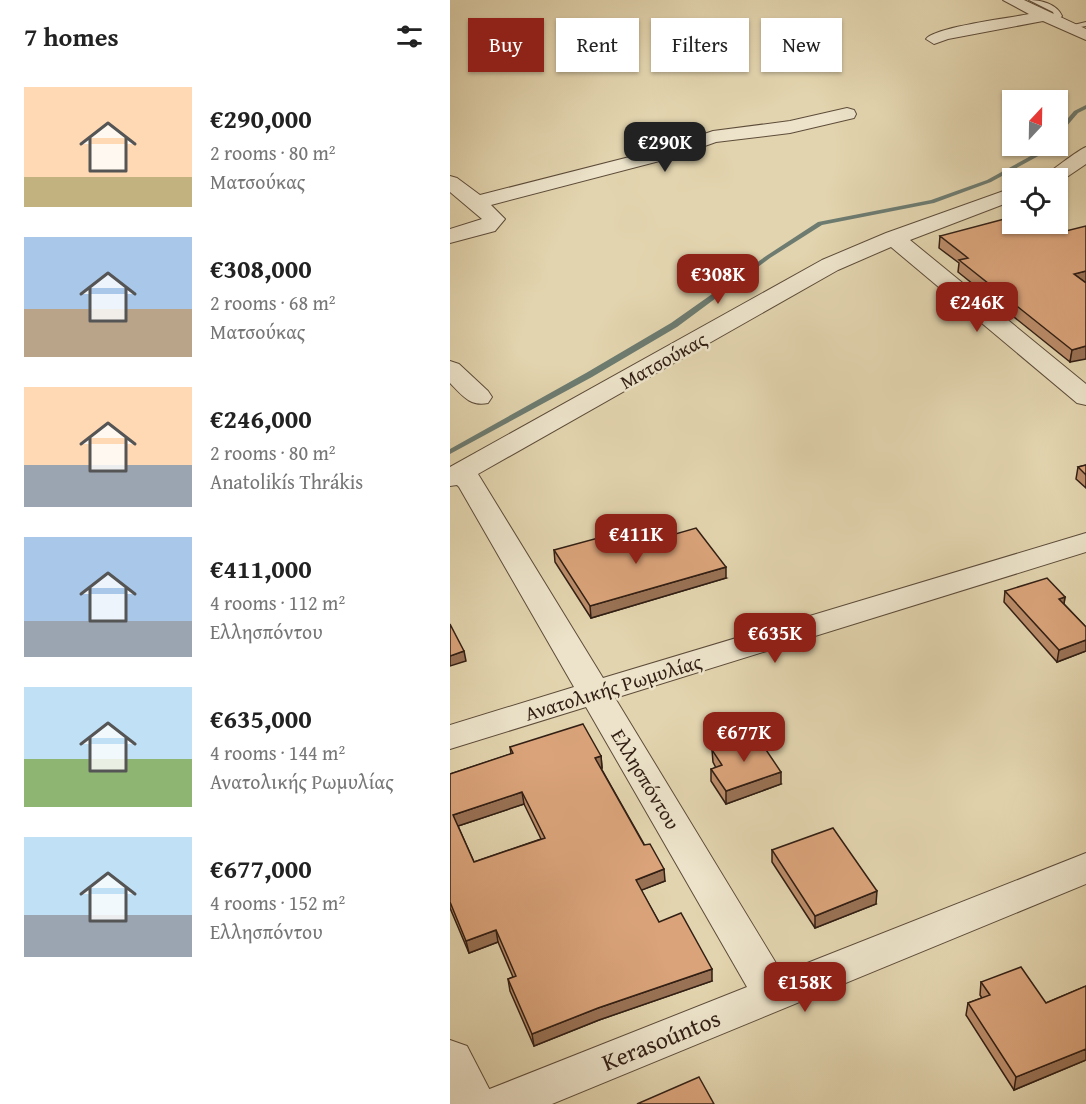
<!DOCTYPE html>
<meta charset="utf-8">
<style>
body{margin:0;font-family:"Gentium Book Plus",serif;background:#f6f6f6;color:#222;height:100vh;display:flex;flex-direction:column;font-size:22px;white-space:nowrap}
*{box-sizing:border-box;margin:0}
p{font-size:20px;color:#767676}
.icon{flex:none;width:33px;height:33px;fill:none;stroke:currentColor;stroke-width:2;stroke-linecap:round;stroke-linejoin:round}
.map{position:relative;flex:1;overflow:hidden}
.sheet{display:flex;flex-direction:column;background:#fff;width:450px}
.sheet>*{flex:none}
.banner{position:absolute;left:18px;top:18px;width:528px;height:54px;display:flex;gap:12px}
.needle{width:39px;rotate:22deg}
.fabs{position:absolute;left:552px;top:90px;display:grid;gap:12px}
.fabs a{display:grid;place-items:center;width:66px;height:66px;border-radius:0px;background:#fff;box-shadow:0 2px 4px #0004;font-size:30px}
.price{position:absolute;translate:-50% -51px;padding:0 14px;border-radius:12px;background:#8f2418;color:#fff;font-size:20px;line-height:39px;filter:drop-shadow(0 2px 3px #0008)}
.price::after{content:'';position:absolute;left:50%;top:36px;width:18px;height:14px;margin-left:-9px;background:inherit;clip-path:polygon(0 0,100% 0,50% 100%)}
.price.current{background:#222;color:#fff}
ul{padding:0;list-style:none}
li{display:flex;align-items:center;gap:18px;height:150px;padding:0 24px}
li span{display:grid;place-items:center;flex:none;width:168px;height:120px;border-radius:0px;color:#555}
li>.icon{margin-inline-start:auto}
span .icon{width:72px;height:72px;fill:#fffc;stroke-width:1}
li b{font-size:26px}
h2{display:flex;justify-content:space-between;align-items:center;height:72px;padding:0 24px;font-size:26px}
.chip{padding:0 21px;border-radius:0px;background:#fff;box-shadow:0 2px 4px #0004;font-size:21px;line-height:54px}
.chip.current{background:#8f2418;color:#fff}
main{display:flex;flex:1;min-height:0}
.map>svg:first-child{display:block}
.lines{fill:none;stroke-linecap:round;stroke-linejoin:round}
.stream{fill:#6d7b70;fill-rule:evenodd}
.service-casing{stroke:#5e4c3a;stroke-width:2}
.minor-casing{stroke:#5e4c3a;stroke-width:2}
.tertiary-casing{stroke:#5e4c3a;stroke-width:2}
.service{fill:#ece3ca;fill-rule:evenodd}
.minor{fill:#ece3ca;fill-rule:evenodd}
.tertiary{fill:#ece3ca;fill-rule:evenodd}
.wall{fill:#bb8c69;stroke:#321f14;stroke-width:1.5;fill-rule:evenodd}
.shaded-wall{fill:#997255;stroke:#321f14;stroke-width:1.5}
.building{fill:#daa37a;stroke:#321f14;stroke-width:1.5;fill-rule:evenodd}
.labels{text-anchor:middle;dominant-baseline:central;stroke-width:5;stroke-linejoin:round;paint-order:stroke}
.street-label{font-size:20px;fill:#321f14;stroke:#ece3ca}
.near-street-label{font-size:24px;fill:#321f14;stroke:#ece3ca}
</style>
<main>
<section class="sheet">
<h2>7 homes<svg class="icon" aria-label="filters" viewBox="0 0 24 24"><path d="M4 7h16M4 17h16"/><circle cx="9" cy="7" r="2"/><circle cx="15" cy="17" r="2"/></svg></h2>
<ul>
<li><span style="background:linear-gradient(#ffd9b3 75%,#c2b280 0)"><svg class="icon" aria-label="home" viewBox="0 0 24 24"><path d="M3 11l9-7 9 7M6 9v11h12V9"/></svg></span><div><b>€290,000</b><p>2 rooms · 80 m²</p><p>Ματσούκας</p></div></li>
<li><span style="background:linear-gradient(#a9c7e8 60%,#b9a48a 0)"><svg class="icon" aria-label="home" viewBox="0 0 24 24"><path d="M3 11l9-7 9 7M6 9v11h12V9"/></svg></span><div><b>€308,000</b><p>2 rooms · 68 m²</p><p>Ματσούκας</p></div></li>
<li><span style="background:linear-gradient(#ffd9b3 65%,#9aa5b1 0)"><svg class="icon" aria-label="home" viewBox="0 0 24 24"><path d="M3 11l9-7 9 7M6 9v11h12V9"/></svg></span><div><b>€246,000</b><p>2 rooms · 80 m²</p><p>Anatolikís Thrákis</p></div></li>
<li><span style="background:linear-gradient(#a9c7e8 70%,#9aa5b1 0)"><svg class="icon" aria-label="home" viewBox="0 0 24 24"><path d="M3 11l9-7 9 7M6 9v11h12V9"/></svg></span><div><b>€411,000</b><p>4 rooms · 112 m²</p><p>Ελλησπόντου</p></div></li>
<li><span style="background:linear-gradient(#bfe0f5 60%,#8fb573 0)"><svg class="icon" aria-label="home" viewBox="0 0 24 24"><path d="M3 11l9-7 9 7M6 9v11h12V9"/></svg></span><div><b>€635,000</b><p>4 rooms · 144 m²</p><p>Ανατολικής Ρωμυλίας</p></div></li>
<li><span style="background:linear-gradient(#bfe0f5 65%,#9aa5b1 0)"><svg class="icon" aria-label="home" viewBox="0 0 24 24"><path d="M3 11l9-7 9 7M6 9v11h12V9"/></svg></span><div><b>€677,000</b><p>4 rooms · 152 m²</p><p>Ελλησπόντου</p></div></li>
</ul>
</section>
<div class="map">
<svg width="636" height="1104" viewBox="0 0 636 1104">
<rect width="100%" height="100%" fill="#e2d4ae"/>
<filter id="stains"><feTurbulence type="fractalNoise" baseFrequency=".00333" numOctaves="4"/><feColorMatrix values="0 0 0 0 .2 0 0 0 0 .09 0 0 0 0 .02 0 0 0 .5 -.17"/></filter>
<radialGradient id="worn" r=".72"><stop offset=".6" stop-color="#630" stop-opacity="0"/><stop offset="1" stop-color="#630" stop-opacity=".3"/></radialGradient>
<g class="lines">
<path class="stream" d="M636,105V109L628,113L610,134L608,135V130L624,111Z
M594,146H600L592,154L541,182L484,203L372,225L320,258L227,327L142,377L0,454V449L136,373L221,323L316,256L368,222L481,200L537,180L588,152Z"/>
<g class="service-casing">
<path id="service" d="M579,0C591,0 607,4 612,16L606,22H600L599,20L604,15L603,12Z
M636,22V26L619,29L615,27Z"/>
</g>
<g class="minor-casing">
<path id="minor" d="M553,0H574L636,29V40L593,21L498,39L484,44L476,39C485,27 560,18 579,14Z
M397,108L404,110L406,114L404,118L340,133L266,142L221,158L41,205L55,219L45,231L0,243V229L32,219L0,192V176L7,178L30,195L207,150L263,131L340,121Z
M636,147V164L608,183V178H593C596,174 630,149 636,147Z
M562,188V201L460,240L636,384V405L627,403L441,247L388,270L28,474L153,678L636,533V552L165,698L332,973L636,853V884L102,1104H31L37,1090L297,987L136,707L0,749V725L124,687L9,487L7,485L0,486V467L372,260L436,233Z
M0,361L9,364L38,391L42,397L38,403C20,407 12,395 0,383Z"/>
</g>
<g class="tertiary-casing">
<path id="tertiary" d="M0,1040L17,1046L47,1104H0Z"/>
</g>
<use href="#service" class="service"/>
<use href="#minor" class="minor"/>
<use href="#tertiary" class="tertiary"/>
</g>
<path class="wall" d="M490,236L636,283L620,362L508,272L509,263L489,248Z
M636,465V488L626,479L628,467Z
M104,550H170L276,578L141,618L105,562Z
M555,591L615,597L614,604L636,627V651L607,662L554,602Z
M60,747L151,756L152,768H151L215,881L191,890L209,922L262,981L149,1020L84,1046L60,991L58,979L63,977L48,942L19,953L0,908V774L61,754ZM74,804L91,839L24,862L8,826Z
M262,750L331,784L276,804L261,781V769L266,768L263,762Z
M322,850L426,904L365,928L322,862Z
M531,982L596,1003L636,986V1060L564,1090L516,1015L518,1003L532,998L530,995Z"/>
<path class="shaded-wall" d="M636,271V283L624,274Z
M636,346V359L620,362L622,350Z
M276,567V578L141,618L140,606Z
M615,597L613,609L609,599Z
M636,640V651L607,662L609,650Z
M14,651L16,661L0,666V656Z
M151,756L152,768L146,770L145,758Z
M331,772V784L276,804V791Z
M72,792L74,804L5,827L3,815Z
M214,869L215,881L187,892L186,880Z
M427,891L426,904L365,928V916Z
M46,930L48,942L19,953L16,941Z
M262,969V981L149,1020L84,1046L82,1034L148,1008Z
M636,1049V1060L564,1090L566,1077Z"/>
<path class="building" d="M562,217V224H600L612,232L636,226V271L624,274L636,283V346L622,350L509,260L518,258L490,236Z
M636,465V475L628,467Z
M246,528L276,567L140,606L104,550L159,535L170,550Z
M597,578L615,597L609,599L636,627V640L609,650L555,591Z
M0,624L14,651L0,656Z
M133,724L151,756L145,758L194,845L200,844L214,869L186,880L209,922L231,913L262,969L148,1008L82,1034L58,979L66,976L46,930L16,941L0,902V774L63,753L60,747ZM72,792L95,838L24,862L3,815Z
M306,735L331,772L276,791L261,769L272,765L262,750Z
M383,828L427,891L365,916L322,850Z
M571,967L596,1003L636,986V1049L566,1077L518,1003L540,995L531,982Z
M249,1077L264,1104H187Z"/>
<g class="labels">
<g class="street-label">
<text transform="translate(213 360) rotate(-29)">Ματσούκας</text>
<text transform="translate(163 687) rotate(-17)">Ανατολικής Ρωμυλίας</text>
<text transform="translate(196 779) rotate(59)">Ελλησπόντου</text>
</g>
<g class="near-street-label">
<text transform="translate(211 1040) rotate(-22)">Kerasoúntos</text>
</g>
</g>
<rect width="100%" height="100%" filter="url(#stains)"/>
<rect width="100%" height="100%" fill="url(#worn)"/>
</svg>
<div class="fabs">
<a><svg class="needle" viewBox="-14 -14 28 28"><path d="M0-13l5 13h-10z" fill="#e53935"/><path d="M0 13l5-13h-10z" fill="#767676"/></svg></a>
<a><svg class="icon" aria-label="locate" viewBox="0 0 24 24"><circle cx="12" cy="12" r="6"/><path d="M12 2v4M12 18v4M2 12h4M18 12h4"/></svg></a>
</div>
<b class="price current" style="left:215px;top:173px">€290K</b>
<b class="price" style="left:268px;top:305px">€308K</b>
<b class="price" style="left:527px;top:333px">€246K</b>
<b class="price" style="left:186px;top:565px">€411K</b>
<b class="price" style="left:325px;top:664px">€635K</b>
<b class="price" style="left:294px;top:763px">€677K</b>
<b class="price" style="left:355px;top:1013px">€158K</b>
<div class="banner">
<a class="chip current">Buy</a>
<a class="chip">Rent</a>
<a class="chip">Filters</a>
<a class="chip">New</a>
</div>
</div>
</main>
